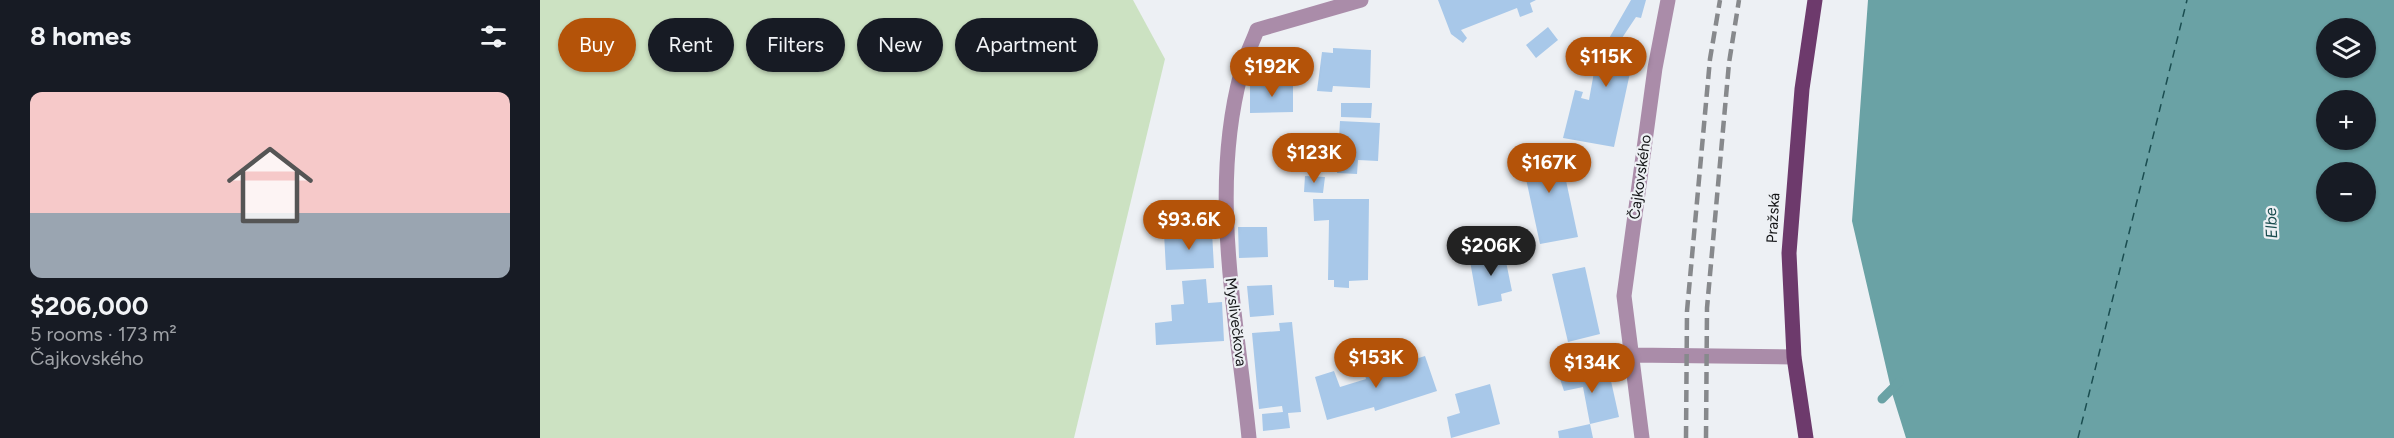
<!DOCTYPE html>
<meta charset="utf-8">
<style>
body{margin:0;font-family:Figtree,sans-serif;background:#20242c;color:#f1f3f6;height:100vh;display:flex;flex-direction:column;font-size:22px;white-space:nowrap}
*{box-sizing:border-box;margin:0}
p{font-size:20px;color:#9ea1a6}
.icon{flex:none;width:33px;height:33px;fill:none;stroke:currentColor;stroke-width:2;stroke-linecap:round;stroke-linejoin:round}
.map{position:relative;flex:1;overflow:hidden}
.side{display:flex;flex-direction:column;background:#171b24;width:540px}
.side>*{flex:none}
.top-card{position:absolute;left:18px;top:18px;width:570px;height:54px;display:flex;gap:12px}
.buttons{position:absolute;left:1776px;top:18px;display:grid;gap:12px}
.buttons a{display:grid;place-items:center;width:60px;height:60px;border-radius:50%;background:#171b24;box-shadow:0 2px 4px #0004;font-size:30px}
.price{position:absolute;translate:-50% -51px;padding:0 14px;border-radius:21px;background:#b45309;color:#fff;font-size:20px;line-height:39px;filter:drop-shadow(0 2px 3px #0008)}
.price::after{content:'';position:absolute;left:50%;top:36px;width:18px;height:14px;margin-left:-9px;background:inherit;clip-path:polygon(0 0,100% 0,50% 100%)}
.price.on{background:#222;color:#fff}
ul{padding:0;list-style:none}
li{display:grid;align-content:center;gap:12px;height:318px;padding:0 30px}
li+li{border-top:2px solid #363941}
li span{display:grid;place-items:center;height:186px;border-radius:12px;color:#555}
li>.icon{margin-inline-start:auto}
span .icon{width:108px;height:108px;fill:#fffc;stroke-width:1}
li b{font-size:26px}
h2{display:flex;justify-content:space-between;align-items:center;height:72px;padding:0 30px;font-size:26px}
.chip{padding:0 21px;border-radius:27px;background:#171b24;box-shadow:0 2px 4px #0004;font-size:21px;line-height:54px}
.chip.on{background:#b45309;color:#fff}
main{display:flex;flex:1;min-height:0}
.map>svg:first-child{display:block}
.green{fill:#cce2c2}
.water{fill:#6aa2a5;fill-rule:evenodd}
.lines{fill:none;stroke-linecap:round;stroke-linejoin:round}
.stream{stroke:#6aa2a5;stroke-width:9}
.ferry{stroke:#1a4d50;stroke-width:1.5;stroke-dasharray:8 6;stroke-linecap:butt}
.building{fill:#a8c8e9}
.minor{stroke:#aa8ca9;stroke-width:15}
.primary{stroke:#6d3a6c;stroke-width:15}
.rail{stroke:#87898c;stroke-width:4.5;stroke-dasharray:12 6;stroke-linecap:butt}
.labels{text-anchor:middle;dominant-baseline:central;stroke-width:4.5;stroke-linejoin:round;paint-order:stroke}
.street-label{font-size:15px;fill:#121315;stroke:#edf0f4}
.water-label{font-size:16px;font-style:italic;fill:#1a4d50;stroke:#edf0f4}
</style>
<main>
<section class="side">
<h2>8 homes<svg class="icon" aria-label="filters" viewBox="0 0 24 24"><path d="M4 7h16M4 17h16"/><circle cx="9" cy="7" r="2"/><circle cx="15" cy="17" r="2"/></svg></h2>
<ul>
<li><span style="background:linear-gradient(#f6c9c9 65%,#9aa5b1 0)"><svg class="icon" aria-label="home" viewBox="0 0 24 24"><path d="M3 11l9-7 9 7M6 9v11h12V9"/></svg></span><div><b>$206,000</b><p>5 rooms · 173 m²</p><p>Čajkovského</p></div></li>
</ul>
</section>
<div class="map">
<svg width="1854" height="438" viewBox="0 0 1854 438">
<rect width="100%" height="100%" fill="#edf0f4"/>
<path class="green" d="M0,0H593L625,59L534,438H0Z"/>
<path class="water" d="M1328,0H1854V438H1366L1352,393L1312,221ZM1786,28H1826V68H1786ZM1786,100H1826V140H1786ZM1786,172H1826V212H1786Z"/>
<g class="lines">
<path class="stream" d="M1342,399L1359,382"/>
<path class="ferry" d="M1538,438L1647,0"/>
</g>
<path class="building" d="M898,0H996L990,3L993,12L980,17L977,8L921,30L927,38L923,43L911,34Z
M1091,0H1106L1101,18L1096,17L1080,41L1096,45L1074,147L1023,138L1035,90L1043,92L1041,98L1049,100L1056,61Z
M1008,27L1018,40L996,58L986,45Z
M793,48L831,50L830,88L793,86L792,92L777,91L782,52L793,53Z
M753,82V112L710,113V83Z
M801,103H832L831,118L801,117Z
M800,121L840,123L838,161L818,160L817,174L797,173Z
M1018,143L1038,237L1000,244L980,151Z
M765,176L785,177L783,193L764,192Z
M773,199H829L828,280L809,281V288L794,287V280H788L789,220L774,221Z
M698,227H727L728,257L699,258Z
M672,232L674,268L626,270L624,233Z
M963,247L972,291L961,294L962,301L938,306L930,261L947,257L946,250Z
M1045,267L1060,334L1028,342L1012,274Z
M666,279L668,303L682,302L684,341L616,345L615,323L632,321L631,305L644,304L642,281Z
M732,285L734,315L710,317L707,286Z
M752,322L761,412L748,413L750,428L723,431L722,414L743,412L742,406L719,409L712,333L740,331L739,323Z
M1065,354L1079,417L1050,424L1053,438H1019L1018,431L1050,424L1043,387L1024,391L1020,379L1033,377L1030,362Z
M885,356L897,391L835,411L834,407L787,420L775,377L794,371L800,387L826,379L825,375Z
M950,384L960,424L911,438L907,417L920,413L915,394Z"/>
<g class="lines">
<path class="minor" d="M1091,355L1254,357
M709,438C697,317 669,193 701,73C704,58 712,44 717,30L821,0
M1102,438L1084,296L1115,68L1128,0"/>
<path class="primary" d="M1266,438L1254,357L1249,253L1262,89L1275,0"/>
<path class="rail" d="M1146,438L1147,311L1170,59L1180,0
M1166,438L1167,308L1189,63L1199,0"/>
</g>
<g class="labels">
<g class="street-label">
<text transform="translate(1100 177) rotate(-82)">Čajkovského</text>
<text transform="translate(1233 218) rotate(-87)">Pražská</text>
<text transform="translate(696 322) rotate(83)">Myslivečkova</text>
</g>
<g class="water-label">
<text transform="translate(1731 223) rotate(-93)">Elbe</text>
</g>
</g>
</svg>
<div class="buttons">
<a><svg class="icon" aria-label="layers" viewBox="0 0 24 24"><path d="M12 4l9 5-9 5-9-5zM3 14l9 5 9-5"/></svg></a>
<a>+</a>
<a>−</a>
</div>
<b class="price" style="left:1066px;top:88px">$115K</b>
<b class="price" style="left:732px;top:98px">$192K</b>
<b class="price" style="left:774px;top:184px">$123K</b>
<b class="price" style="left:1009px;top:194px">$167K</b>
<b class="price" style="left:649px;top:251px">$93.6K</b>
<b class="price on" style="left:951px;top:277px">$206K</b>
<b class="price" style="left:836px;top:389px">$153K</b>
<b class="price" style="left:1052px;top:394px">$134K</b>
<div class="top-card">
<a class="chip on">Buy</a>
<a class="chip">Rent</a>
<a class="chip">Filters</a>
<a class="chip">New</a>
<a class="chip">Apartment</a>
</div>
</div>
</main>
